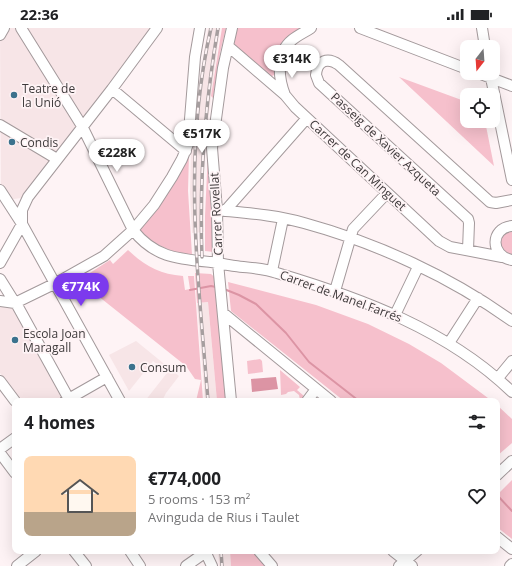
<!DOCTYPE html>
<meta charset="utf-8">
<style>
body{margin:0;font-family:"Open Sans",sans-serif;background:#f6f6f6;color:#202124;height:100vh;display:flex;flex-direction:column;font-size:15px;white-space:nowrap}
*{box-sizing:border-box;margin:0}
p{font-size:13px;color:#757577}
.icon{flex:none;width:22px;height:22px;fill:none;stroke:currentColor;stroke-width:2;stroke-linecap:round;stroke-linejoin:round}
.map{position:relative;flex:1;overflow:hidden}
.details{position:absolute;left:12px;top:370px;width:488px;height:156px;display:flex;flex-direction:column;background:#fff;border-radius:8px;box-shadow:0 4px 16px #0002}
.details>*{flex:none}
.needle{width:26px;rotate:197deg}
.buttons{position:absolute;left:460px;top:12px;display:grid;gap:8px}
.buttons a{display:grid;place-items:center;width:40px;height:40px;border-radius:8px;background:#fff;box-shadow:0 4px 16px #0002;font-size:20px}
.price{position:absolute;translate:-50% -34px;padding:0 9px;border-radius:14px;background:#fff;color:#222;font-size:13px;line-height:26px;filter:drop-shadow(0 1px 2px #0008)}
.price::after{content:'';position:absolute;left:50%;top:24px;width:12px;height:9px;margin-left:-6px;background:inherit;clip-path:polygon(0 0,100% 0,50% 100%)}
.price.selected{background:#7c3aed;color:#fff}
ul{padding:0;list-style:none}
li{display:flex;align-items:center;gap:12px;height:100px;padding:0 12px}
li span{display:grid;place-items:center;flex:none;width:112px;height:80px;border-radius:8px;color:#555}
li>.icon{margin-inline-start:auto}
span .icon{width:48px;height:48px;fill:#fffc;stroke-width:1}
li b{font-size:17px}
h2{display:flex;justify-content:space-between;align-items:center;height:48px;padding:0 12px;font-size:17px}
.status{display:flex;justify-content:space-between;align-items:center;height:28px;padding:0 20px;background:#fff;direction:ltr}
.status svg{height:11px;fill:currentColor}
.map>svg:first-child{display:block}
.built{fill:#f7e5e7}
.green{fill:#f6c0cc}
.water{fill:#dc94a4}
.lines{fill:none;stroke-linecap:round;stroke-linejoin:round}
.stream{stroke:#dc94a4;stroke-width:2}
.minor-casing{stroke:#a3999b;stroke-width:12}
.minor{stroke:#fff;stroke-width:10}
.rail-casing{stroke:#a69e9f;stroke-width:3.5}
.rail{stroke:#fef3f5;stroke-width:2;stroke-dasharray:6;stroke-linecap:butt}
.poi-dot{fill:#3b728d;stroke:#fef3f5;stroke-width:1.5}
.labels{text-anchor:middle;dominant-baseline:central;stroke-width:3.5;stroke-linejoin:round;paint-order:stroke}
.poi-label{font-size:12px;fill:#3e3a3b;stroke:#fef3f5;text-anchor:start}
.street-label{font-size:12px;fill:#3e3a3b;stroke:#fef3f5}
</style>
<div class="status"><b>22:36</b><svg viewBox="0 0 49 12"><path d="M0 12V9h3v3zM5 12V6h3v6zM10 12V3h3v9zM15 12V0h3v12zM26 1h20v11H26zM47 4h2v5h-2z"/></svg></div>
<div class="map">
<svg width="512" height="538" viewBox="0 0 512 538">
<rect width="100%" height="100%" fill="#fef3f5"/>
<path class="built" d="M0,0H152L28,169L7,172L1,175Z
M208,0H220L208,92L204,143V204L192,205L190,165L191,124L196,77Z
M208,274L217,373H205L197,275Z
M0,279H12L62,369L56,373H21L0,345Z
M136,313L179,348L166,365L163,371V373H145L167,345L153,333L129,363L109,327Z
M218,523H230L231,538H219Z"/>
<path class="green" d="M222,0H226L220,25L213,70L211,68Z
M232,0H311L292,12L276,46L268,50L228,18Z
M399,49L467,74V93H485L494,138Z
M208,123L216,220L214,224L205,223V188Z
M189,126L188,163L192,227L176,225L148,212L133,202Z
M509,202H512V229L499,219L501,208Z
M128,222C145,238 159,246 183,248L185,262L190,261L188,248H194L203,373H196L201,352L195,351L186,338L83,256L82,250L110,232L113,236Z
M195,245L211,246L218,252L229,373H217L208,274L197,275Z
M228,254L316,277L368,296L409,316L441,335L492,373H344L231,283Z
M260,331L262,333L263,344L248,346L247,333Z
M280,342L300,359L297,362L304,368L300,372L299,367L294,363L288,364L286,366L281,367Z
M497,377L512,391V415L497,428Z
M512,452V511L497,499V467Z
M230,523H254L266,538H231Z"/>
<path class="water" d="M276,349L278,361L252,364L251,351Z"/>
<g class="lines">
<path class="stream" d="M224,261L239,267L256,276L286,305L309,334L359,373
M190,262L211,258L216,259
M497,467L512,483"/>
<g class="minor-casing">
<path id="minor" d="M21,0L82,98L133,202C155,230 179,231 211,234C219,235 227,237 235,238C249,240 264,240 277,245C361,270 448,302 512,364
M360,0L467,41
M482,0L485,19
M0,7L4,0
M228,18L285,67L295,79L439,213L450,219L502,229
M478,45L512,58
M490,45L512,152
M112,61L186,123
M285,67C278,49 276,25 292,12C298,7 305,4 311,0
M0,97L57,131
M0,162L22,196L120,373
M217,182C246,185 276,187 304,195C377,215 451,249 512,293
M225,183L307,90
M22,196V182L28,169L112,61L157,0
M512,198C490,200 490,228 512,232
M468,222L469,195L468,191L319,55L316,47C317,32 328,29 339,37L490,174L496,175L512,172
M0,235L22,196
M272,243L283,191
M0,251L15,275L17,277L70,373
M335,263L353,201L387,165
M0,273L15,275L56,255L104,228L133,202L154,177L172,149L182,131L188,116L195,29L200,0
M223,285L331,373
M395,287L418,239
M449,315L478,270
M498,350L512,333
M0,353L15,373
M65,373L107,349
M231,373L218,235L217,182L212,120L223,40L232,0
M307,373L316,361
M0,421L15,410
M0,425L15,445
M497,447L512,433
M497,509L512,521
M74,523L86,538
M130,523L140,538
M205,523L212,538
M259,523L272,538
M393,523L412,538
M17,538L36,523
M186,538L206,524
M399,538L417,523
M510,538L512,536"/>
</g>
<use href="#minor" class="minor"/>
<g class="rail-casing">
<path id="rail" d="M202,229C199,152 205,76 218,0
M208,373C198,246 182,126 211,0
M221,523L222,538"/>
</g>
<use href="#rail" class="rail"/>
</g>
<g class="poi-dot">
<circle cx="14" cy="67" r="4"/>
<circle cx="12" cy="114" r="4"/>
<circle cx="15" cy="312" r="4"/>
<circle cx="132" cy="339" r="4"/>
</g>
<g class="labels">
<g class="poi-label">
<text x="22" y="60">Teatre de<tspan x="22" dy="14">la Unió</tspan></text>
<text x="20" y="114">Condis</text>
<text x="23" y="305">Escola Joan<tspan x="23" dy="14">Maragall</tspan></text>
<text x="140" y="339">Consum</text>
</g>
<g class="street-label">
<text transform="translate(386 116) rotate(43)">Passeig de Xavier Azqueta</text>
<text transform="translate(358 137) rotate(43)">Carrer de Can Minguet</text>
<text transform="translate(216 186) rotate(-93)">Carrer Rovellat</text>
<text transform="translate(341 268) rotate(20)">Carrer de Manel Farrés</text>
</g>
</g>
</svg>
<div class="buttons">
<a><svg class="needle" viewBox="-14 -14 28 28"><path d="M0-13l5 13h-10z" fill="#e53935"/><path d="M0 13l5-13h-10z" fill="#757577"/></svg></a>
<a><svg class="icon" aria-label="locate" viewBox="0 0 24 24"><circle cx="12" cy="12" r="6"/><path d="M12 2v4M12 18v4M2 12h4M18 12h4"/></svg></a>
</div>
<b class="price" style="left:292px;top:51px">€314K</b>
<b class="price" style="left:202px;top:126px">€517K</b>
<b class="price" style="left:117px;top:145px">€228K</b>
<b class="price selected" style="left:81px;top:279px">€774K</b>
<section class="details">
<h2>4 homes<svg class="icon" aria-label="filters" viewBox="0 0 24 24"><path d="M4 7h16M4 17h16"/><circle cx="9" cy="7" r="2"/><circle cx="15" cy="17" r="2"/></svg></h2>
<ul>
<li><span style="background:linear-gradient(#ffd9b3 70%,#b9a48a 0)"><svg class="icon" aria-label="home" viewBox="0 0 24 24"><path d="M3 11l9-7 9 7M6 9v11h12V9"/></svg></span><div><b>€774,000</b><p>5 rooms · 153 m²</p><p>Avinguda de Rius i Taulet</p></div><svg class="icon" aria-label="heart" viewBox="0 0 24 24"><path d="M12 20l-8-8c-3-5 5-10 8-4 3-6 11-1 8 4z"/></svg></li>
</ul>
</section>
</div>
